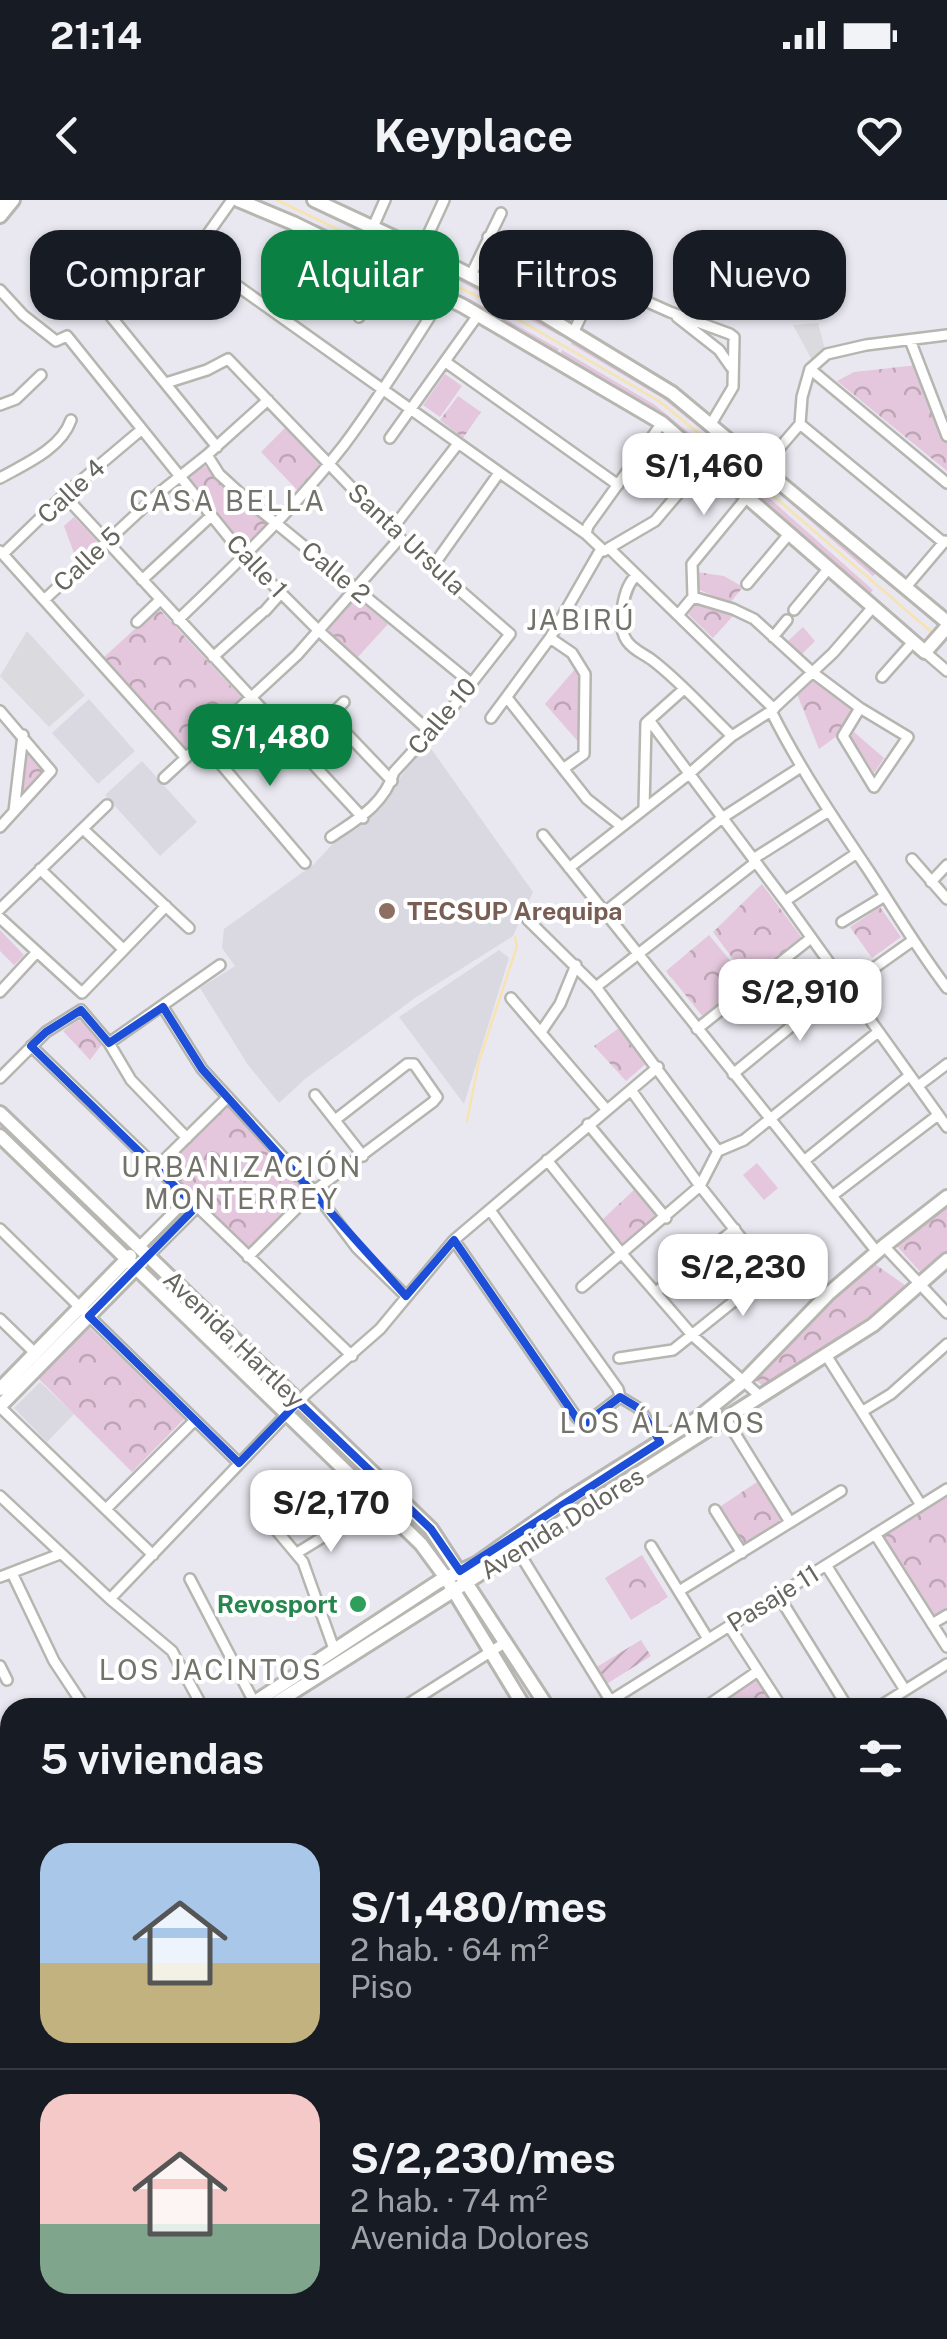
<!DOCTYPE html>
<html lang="es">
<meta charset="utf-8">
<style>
body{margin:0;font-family:"Public Sans",sans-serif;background:#242831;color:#f1f3f6;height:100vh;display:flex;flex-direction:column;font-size:38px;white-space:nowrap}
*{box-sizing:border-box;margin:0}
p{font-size:32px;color:#9ea1a6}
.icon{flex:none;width:55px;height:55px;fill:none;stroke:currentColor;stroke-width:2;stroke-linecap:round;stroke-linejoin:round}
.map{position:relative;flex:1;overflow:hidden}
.drawer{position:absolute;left:0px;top:1498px;width:948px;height:642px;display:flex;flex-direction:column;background:#171b24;border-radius:30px 30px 0 0;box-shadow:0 2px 8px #0004}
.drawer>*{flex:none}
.hud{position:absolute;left:30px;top:30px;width:888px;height:90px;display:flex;gap:20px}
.price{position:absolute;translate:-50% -85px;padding:0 22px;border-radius:20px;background:#fff;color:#222;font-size:32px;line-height:65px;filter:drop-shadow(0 2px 5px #0008)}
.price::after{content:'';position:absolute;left:50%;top:60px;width:30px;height:22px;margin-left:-15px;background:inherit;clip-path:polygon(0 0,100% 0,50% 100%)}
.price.current{background:#0b8043;color:#fff}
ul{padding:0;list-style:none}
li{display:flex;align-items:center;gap:30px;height:250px;padding:0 40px}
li+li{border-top:2px solid #363941}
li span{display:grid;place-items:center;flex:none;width:280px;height:200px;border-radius:30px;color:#555}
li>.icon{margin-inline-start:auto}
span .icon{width:120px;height:120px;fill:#fffc;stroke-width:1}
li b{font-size:42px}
h2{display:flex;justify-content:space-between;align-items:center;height:120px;padding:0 40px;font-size:42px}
.chip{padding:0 35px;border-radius:30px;background:#171b24;box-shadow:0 2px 8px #0004;font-size:35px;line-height:90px}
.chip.current{background:#0b8043;color:#fff}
.status{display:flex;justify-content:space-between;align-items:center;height:70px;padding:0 50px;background:#171b24;direction:ltr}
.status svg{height:28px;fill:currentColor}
header{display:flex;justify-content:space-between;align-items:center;height:130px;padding:0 40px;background:#171b24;font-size:45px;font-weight:700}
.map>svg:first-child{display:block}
.industrial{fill:#dadadf}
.education{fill:#dad9e2}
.grass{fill:#e4c7dc}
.forest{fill:url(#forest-crowns)}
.garden{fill:url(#garden-furrows)}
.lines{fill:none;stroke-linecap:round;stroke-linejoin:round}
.stream{stroke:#f7e3b1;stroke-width:2.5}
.highway-tunnel{stroke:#c8c7cc;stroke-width:18;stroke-dasharray:18 9;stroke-linecap:butt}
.street-casing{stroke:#b6b6b0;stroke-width:14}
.secondary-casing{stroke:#b7b6b0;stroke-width:18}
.primary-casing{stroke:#6d6ce5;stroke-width:20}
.highway-casing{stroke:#171de1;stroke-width:22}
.street{stroke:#fff;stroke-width:9}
.secondary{stroke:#fff;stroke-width:12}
.primary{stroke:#bdb5f8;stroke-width:15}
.highway{stroke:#9e9cf3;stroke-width:18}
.marked{fill:none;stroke:#1d4ed8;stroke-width:8;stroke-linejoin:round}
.education-dot{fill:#8d6e63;stroke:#fff;stroke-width:4}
.leisure-dot{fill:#2e9e5b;stroke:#fff;stroke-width:4}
.labels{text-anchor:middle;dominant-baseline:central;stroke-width:8;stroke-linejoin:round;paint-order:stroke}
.street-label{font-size:25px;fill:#67655f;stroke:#fff}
.education-label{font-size:25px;font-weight:bold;fill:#785e54;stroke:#fff;text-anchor:start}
.leisure-label{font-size:25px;font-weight:bold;fill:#27864d;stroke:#fff;text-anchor:end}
.neighbourhood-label{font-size:28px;letter-spacing:2.5px;fill:#73726b;stroke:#fff}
</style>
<div class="status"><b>21:14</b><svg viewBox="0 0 49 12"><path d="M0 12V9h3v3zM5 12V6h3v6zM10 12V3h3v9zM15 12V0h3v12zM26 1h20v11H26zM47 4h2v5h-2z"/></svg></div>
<header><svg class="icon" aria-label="back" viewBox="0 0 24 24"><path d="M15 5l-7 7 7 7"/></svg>Keyplace<svg class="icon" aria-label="heart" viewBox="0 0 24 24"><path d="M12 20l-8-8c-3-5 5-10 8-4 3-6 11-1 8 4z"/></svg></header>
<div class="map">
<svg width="947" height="2139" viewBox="0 0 947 2139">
<defs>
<pattern id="forest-crowns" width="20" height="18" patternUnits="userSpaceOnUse" patternTransform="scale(2.5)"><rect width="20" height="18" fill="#e4c7dc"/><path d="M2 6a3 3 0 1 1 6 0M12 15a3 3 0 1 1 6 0" fill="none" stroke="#bda5b6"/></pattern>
<pattern id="garden-furrows" width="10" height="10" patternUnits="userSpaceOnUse" patternTransform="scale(2.5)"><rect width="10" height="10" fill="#e4c7dc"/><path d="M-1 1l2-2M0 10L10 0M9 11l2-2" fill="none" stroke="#bda5b6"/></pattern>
</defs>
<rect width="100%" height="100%" fill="#e9e8f0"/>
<path class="industrial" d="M818,123L825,150L812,160L793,125Z
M27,431L85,495L49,527L0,476Z"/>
<path class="education" d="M523,58L546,71L531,100L508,88Z
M89,499L135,551L98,584L52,533Z
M427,543L533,692L513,736L415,798L305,879L279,903L248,865L200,788L235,766L222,748L224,729L314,664L340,636L365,622Z
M142,561L197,622L160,656L105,595Z
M499,750L509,758L464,904L399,817Z
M40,1182L74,1214L47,1242L14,1208Z"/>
<path class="grass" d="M323,9L470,79L561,130L560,136L467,85L321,13Z
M316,24L472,100L559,149L557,153L471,102L324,31L319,32L313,29Z
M548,73L584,87L568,123L535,103Z
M574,138L665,194L743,258L741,261L662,198L571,144Z
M562,150L655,205L745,278L741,282L665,216L560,154Z
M445,174L462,186L440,217L423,205Z
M758,271L873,368L876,373L873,376L756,273Z
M751,282L873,390L870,394L747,288Z
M74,317L97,341L78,364L64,326Z
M803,427L815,441L801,455L788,441Z
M854,532L884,558L874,573L851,537Z
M0,730L24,755L14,765L0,751Z
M0,919L122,1037L116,1043L0,931Z
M757,963L778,988L764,1000L743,975Z
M156,1070L286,1195L280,1202L151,1076Z
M309,1218L427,1332L449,1365L444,1368L303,1224Z"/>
<path class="forest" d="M917,165L947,241V271L837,181L854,172Z
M458,196L481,212L463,238L440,220Z
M287,226L321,263L298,291L261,252Z
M202,264L270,325L244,351L183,279Z
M697,372L724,376L743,387L730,403L697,389Z
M356,398L388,424L357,458L327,431Z
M697,403L733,416L713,438L688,414Z
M158,408L243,499L185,549L104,457Z
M575,469L580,476L581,545L545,504Z
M814,479L854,509L841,533L819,549L797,494Z
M26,545L48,571L19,600Z
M762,684L802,738L748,779L713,732Z
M880,707L901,737L872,758L850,727Z
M709,735L748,782L704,818L666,771Z
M78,820L89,825L103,843L90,860L63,831Z
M619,828L647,863L626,881L594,846Z
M228,902L309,992L249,1052L163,969Z
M639,985L666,1020L629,1052L602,1020Z
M947,1003V1055L924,1076L894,1043Z
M872,1062L909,1088L873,1120L766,1189L753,1177L811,1116Z
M88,1126L185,1218L132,1272L37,1177Z
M760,1280L786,1320L742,1348L718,1308Z
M947,1295V1413L934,1421L882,1338L883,1333Z
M642,1355L668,1397L631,1420L605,1378Z
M758,1476L778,1508H709Z
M947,1913V1997L938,1981V1919Z"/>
<path class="garden" d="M641,1440L651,1456L605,1485L595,1468Z"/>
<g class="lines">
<path class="stream" d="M277,0L481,98L659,201L734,262L935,435
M467,921L479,861L517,746L515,737"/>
<path class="highway-tunnel" d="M0,1668L10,1690"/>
<g class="street-casing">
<path id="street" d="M373,27L385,0
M488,37L565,77L607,84L670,112L730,134L734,137L733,187L711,224
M421,50L444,0
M194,55L586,334
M471,75L501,13
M175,80L232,0
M0,90L23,115L56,141L67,136L244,356L319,431L429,531
M104,108L217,247
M359,117L387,69
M677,117L719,150L731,167
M573,133L597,83
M910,140L947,236
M447,163L618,285
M810,169L947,283
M166,183L207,170L228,159L400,338L510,434L449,512L394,572C384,605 356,620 331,637
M0,205L16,199L41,175
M662,223L588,326L586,334L604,351L609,348L774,509
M800,224L944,343
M390,238L478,115
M207,255L219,274L244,297L471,483
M763,267L800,224L802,197L810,169L827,154L866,145L947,135
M0,278C25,264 61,249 71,220
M64,295L363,618
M392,329L457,245
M609,348L655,321L706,261
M0,351L186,558
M3,354L64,295L141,230
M433,366L499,273
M636,376C623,387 616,426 627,441C633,450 644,454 652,460C681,482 706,511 732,536
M142,380L211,316
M747,384L789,334
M905,388L945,341
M693,397L692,364L747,297
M44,400L159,293L207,255L268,200
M794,410L829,368
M265,411L281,393
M678,415L693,397L733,409L754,419L812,472L860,508L908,537L874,587L843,536L860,508
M178,420C236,364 295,308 344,245C380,197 411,146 443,96
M137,422L160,400
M773,437L787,420
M550,438L572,453L585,474L584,554L563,569
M925,452L947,471
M213,457L262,413
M882,477L913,442
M508,499L587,599L621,626
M0,511L51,571L0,627
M771,511C799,567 834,619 869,671C895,711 918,750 947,788
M330,516L344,502
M491,518L550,438L601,349
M649,520L785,701L947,927
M202,542L305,663
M297,547L330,516L392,581
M164,578L297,455L400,338
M644,609L646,523L684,489
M14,611L23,535
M83,629L189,728
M543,635L877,1052
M753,659L829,611
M912,659L947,699
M569,668L689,574L732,536L771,511L833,453L873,407
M40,669L123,749
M931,682L947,665
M785,701L857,653
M0,709L107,605
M605,712L722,618L801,567
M0,718L82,793L166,706
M528,720L596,787L718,951
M842,722L885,696
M874,768L912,741
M596,787L756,662
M0,792L37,752
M511,798L606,909
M163,807L202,869L314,991L357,1048L406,1096
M697,829L811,738
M541,832L560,804L576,765
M109,843L220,765
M31,846L352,1156
M733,874L843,784
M0,878L46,832L81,810L109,843L131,880L187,938
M918,886L947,864
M315,895L363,956
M588,924L666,1018
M547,960L623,1055L693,1136L761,1197
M804,961L909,876
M156,968L228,897
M832,996L938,915
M0,1029L239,1263
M454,1040L577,1218L590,1220L620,1197L618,1189L490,1010
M884,1046L947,1113
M139,1047L188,998
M148,1056L197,1007
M248,1057L314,991L433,902L437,897L414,864H407L335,920
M582,1087L700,986L718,951L744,940L878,832
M656,1092L735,1029
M0,1119L36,1154
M826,1155L921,1305
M619,1158L673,1150L769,1073L700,986L631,890
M620,1197L640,1209L660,1242
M0,1207L153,1355
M863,1211L891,1194L947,1144
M726,1219L790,1322
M0,1296L110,1399L172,1451L203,1508
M106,1309L195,1220
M715,1310L742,1353
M277,1331L303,1362L334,1449
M875,1334L947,1447
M651,1346L708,1439
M518,1351L610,1500
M297,1353L344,1324
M826,1365L905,1490
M12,1373L54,1461L85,1508
M0,1377L60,1354
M190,1379L254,1502
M679,1391L841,1291
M778,1395L848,1508
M110,1399L307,1193L380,1129L454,1040L658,867
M932,1424L947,1415
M729,1426L782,1508
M0,1466L7,1480
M402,1508L506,1442
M599,1508L947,1289
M704,1508L758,1471
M877,1508L947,1464
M938,1547L947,1562
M938,1605L947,1599
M938,1654L947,1670
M938,1737L947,1731
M0,1810L10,1805
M938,1824L947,1818
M0,1844L10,1867
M938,1915L947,1909
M0,1978L10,1996
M938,1987L947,2003
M0,2048L10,2043
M938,2090L947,2084
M0,2108L10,2125
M110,2130L114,2139
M374,2130L378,2139
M760,2130L764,2139
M12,2139L28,2130
M285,2139L304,2130
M426,2139L436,2130
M850,2139L871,2130"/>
</g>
<g class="secondary-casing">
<path id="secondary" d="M238,0L293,23L463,106L662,223L925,452L947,427
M314,0L421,50L526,104L672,193L947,422
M0,2L1,0
M0,16L13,0
M0,913L431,1329L548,1508
M0,936L421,1344L446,1378L525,1508
M0,1189L130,1056
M0,1206L142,1062
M246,1508L438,1382L476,1364L564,1302L698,1218L744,1181L828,1094L884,1046L947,997
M268,1508L873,1125L947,1060
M938,1538L947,1532
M938,2127L944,2139
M923,2130L928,2139"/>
</g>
<g class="primary-casing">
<path id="primary" d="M0,1605L10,1626
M0,1674L10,1668
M2,1702L10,1720
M191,2130L195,2139
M252,2130L256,2139"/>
</g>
<g class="highway-casing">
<path id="highway" d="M0,1641L2,1645
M213,2130L217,2139
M232,2130L236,2139"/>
</g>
<use href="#street" class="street"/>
<use href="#secondary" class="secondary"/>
<use href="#primary" class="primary"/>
<use href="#highway" class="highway"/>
</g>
<path class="marked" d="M163,807L202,869L406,1096L454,1040L582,1226L620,1197L640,1209L660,1242L460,1371L431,1329L298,1202L239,1263L89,1116L196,1007L31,846L46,832L81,810L109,843Z"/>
<circle class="education-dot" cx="387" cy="711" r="10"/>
<circle class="leisure-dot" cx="358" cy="1404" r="10"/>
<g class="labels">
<g class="street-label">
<text transform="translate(71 291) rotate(-43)">Calle 4</text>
<text transform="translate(407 339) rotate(43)">Santa Ursula</text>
<text transform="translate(87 359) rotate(-43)">Calle 5</text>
<text transform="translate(257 366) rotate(47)">Calle 1</text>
<text transform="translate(336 372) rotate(40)">Calle 2</text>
<text transform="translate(442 516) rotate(-50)">Calle 10</text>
<text transform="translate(234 1139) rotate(44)">Avenida Hartley</text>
<text transform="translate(562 1323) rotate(-32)">Avenida Dolores</text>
<text transform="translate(773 1398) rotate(-32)">Pasaje 11</text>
</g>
<g class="education-label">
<text x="407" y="711">TECSUP Arequipa</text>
</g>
<g class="leisure-label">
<text x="338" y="1404">Revosport</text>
</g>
<g class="neighbourhood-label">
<text x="228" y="300">CASA BELLA</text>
<text x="581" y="419">JABIRÚ</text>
<text x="242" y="966">URBANIZACIÓN<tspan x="242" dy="32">MONTERREY</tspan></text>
<text x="663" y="1222">LOS ÁLAMOS</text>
<text x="211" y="1469">LOS JACINTOS</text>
</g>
</g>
</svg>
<b class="price" style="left:704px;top:318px">S/1,460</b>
<b class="price current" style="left:270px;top:589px">S/1,480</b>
<b class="price" style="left:800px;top:844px">S/2,910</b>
<b class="price" style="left:743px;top:1119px">S/2,230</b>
<b class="price" style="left:331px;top:1355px">S/2,170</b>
<div class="hud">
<a class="chip">Comprar</a>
<a class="chip current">Alquilar</a>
<a class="chip">Filtros</a>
<a class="chip">Nuevo</a>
</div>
<section class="drawer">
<h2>5 viviendas<svg class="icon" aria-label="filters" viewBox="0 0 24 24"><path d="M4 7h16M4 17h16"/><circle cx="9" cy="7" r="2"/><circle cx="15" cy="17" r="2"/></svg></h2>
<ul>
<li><span style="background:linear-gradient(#a9c7e8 60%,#c2b280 0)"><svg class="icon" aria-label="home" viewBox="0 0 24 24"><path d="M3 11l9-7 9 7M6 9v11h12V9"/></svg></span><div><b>S/1,480/mes</b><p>2 hab. · 64 m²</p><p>Piso</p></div></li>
<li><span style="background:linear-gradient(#f6c9c9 65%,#7fa58c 0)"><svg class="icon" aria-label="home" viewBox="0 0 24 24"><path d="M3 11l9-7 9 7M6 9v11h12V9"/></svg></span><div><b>S/2,230/mes</b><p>2 hab. · 74 m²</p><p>Avenida Dolores</p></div></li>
</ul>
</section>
</div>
